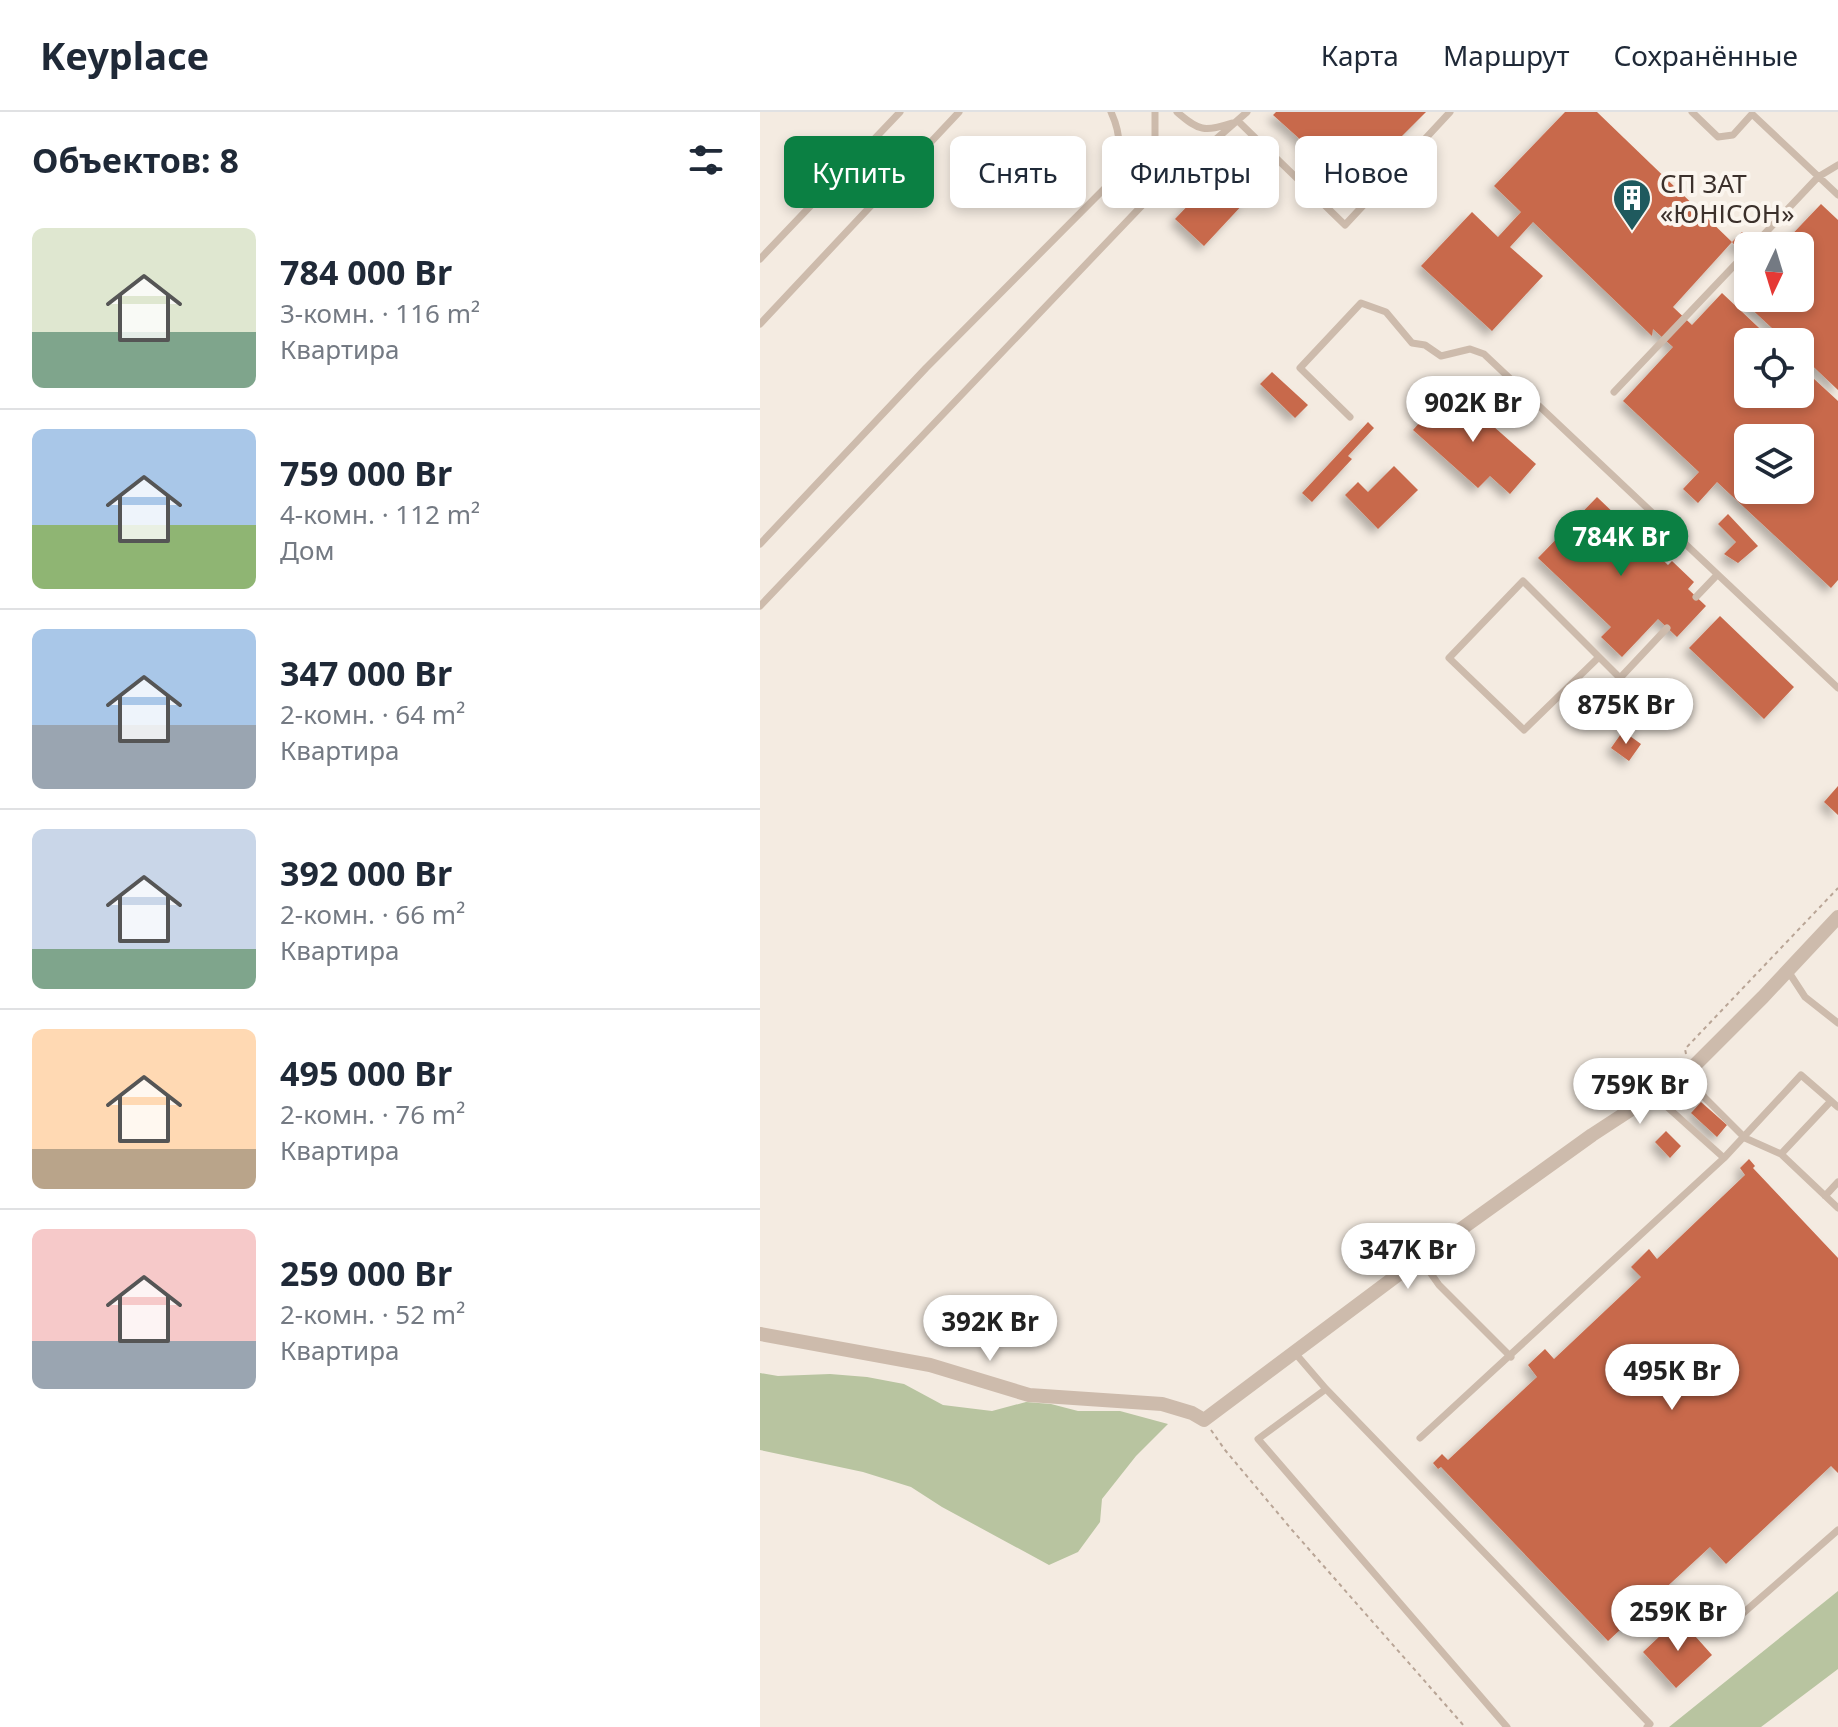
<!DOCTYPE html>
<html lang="ru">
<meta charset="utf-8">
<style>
body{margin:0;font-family:"Noto Sans",sans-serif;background:#f2f2f3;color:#1f2937;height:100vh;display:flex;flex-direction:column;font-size:30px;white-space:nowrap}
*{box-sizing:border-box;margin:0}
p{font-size:26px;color:#747a83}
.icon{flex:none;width:44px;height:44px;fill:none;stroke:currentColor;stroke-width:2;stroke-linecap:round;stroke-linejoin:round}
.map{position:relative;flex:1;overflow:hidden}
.side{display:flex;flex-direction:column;background:#fff;width:760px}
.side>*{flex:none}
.banner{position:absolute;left:24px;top:24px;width:760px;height:72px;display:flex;gap:16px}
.needle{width:52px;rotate:184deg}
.tools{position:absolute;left:974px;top:120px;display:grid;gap:16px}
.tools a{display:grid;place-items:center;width:80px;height:80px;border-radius:12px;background:#fff;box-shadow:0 4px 12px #0003;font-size:40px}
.price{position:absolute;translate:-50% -68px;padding:0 18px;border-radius:28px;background:#fff;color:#222;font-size:26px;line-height:52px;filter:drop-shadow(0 2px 4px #0008)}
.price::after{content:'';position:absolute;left:50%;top:48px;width:24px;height:18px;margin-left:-12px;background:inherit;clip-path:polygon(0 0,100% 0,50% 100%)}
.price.on{background:#0b8043;color:#fff}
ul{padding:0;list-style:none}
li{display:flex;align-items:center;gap:24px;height:200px;padding:0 32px}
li+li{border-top:2px solid #e0e1e3}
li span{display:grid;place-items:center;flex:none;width:224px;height:160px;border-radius:12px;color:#555}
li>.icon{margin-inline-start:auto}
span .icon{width:96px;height:96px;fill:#fffc;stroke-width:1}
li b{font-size:34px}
h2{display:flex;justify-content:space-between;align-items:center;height:96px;padding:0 32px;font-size:34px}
.pill{padding:0 28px;border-radius:12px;background:#fff;box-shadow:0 4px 12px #0003;font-size:28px;line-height:72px}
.pill.on{background:#0b8043;color:#fff}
header{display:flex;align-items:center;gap:48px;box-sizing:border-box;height:112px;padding:0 40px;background:#fff;border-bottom:2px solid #e0e1e3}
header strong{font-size:38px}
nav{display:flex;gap:44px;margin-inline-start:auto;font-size:28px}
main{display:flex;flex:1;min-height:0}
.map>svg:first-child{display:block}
.green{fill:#b8c4a0}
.building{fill:#c8694b;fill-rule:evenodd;filter:url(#shadow)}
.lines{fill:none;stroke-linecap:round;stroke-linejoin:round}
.path{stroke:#b9a596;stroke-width:2;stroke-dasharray:4 4;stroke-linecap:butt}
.service{stroke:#cdbbac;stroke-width:7}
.minor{stroke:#cdbbac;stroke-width:14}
.labels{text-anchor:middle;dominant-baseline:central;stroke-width:8;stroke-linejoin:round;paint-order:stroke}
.poi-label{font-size:26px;fill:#3b302b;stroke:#fbf5ee;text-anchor:start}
</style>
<header>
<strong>Keyplace</strong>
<nav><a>Карта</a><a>Маршрут</a><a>Сохранённые</a></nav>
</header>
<main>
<section class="side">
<h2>Объектов: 8<svg class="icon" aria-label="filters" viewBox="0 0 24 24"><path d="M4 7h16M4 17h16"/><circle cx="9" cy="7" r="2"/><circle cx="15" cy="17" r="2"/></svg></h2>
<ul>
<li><span style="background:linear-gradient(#dfe7d0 65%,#7fa58c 0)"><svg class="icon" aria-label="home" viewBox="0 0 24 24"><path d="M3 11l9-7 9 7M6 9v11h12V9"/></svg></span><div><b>784 000 Br</b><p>3-комн. · 116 m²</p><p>Квартира</p></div></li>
<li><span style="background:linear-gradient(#a9c7e8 60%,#8fb573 0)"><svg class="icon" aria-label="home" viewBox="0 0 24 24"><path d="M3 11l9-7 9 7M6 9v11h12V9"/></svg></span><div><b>759 000 Br</b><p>4-комн. · 112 m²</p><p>Дом</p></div></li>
<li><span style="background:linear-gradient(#a9c7e8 60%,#9aa5b1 0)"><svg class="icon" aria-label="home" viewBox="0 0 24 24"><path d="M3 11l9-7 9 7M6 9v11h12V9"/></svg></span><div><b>347 000 Br</b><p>2-комн. · 64 m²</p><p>Квартира</p></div></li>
<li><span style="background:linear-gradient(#c9d6e8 75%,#7fa58c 0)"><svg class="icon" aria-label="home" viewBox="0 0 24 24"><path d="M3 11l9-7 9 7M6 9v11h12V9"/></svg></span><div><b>392 000 Br</b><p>2-комн. · 66 m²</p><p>Квартира</p></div></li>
<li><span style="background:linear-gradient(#ffd9b3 75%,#b9a48a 0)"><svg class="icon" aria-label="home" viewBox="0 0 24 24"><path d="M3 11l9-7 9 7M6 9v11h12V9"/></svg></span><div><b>495 000 Br</b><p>2-комн. · 76 m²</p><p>Квартира</p></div></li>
<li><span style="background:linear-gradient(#f6c9c9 70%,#9aa5b1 0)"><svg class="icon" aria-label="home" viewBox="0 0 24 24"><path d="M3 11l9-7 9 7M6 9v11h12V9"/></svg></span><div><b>259 000 Br</b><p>2-комн. · 52 m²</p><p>Квартира</p></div></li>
</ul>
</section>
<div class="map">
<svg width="1078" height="1615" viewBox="0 0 1078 1615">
<defs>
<filter id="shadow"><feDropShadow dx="-5.5" dy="5.5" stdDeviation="4" flood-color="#0004"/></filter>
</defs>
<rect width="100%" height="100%" fill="#f4ebe1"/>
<path class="green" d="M0,1261L18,1264L70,1262L107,1265L144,1272L183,1293L232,1299L266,1290L291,1292L318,1299H360L408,1312L376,1344L342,1387L340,1410L318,1440L289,1453L182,1395L151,1375L103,1360L0,1338Z
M1078,1479V1557L1001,1615H909Z"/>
<path class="building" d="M516,0H666L592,74L513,3Z
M805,0H837L972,130L913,195L932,213L962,181L1014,230H988V282H1040V254L1078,289V468L1071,476L957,370L938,391L923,377L939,360L863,289L913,235L893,217L892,224L773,110L750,135L783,164L732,219L661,154L712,100L738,125L761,100L734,74ZM988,326H1040V378H988Z
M457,63L485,90L444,134L415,107Z
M1061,92L1078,108V278L1040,242V230H1027L985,191L990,186H1040V134H1021Z
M982,120L997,134L985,133L980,139L972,130Z
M512,260L548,293L535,306L500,272Z
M690,276L776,352L750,382L730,364L718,376L653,318Z
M608,310L614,316L588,344L592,347L552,390L542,381Z
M634,354L658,378L618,417L585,383L598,370L608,380Z
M837,385L908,453L912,449L934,470L928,477L946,494L917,525L898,507L862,545L841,525L851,515L778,446Z
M968,402L998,434L978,451L964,442L976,430L958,412Z
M960,504L1034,575L1004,607L929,536Z
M863,619L881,632L869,649L851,636Z
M1078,674V703L1064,690Z
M941,990L967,1013L957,1025L931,1001Z
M906,1019L921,1034L910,1046L895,1030Z
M989,1047L995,1054L993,1056L1078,1146V1361L1071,1354L966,1452L950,1435L848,1529L681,1355L678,1357L673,1351L682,1342L688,1348L777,1265L768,1253L785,1237L794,1247L881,1165L871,1155L889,1137L897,1147L985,1063L980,1056Z
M919,1506L952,1543L916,1576L883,1540Z"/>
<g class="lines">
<path class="path" d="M926,942L925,937L1078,776
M451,1318L465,1338L532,1418L705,1615"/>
<path class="service" d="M417,0C439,19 444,20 472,11
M932,0L958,25L973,23L992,2L1078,83
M478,9L585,113L690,0
M392,83L395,58V0
M993,134L1058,65L1078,53
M0,147L140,0
M0,212L199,0
M854,280L988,139
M590,305L540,256L601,191L626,200L652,231L665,233L681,244L710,237L724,242L1078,576
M0,432L166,256L349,72C361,46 363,26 351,0
M936,485L957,463
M0,494L392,83L487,0
M839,545L764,618L689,546L763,469L860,566L907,516
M1028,859L1045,885L1078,911
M927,961L945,986L985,1026L1021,1042L1078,1096
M895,984L964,1046
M1021,1042L1071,989L1078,995
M1065,1084L1078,1070
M660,1146L679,1173L751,1245
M535,1241L566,1277L890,1612L887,1615
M566,1277L498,1327L747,1615
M660,1326L964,1046L1041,963L1071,989
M965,1517L1078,1418"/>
<path class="minor" d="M0,1222L170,1253L269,1283L402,1292L432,1301L444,1308L651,1153L832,1023L927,961L1003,885L1078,805"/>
</g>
<defs>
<g id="building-pin" transform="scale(2)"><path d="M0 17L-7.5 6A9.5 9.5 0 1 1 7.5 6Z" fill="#1f5a5e" stroke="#fbf5ee"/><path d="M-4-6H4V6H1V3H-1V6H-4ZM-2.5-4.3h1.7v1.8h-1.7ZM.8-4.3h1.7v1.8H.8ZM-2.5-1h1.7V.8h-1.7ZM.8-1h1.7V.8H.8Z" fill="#fff"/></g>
</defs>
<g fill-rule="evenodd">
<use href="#building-pin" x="872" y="86"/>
</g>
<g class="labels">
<g class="poi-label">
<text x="900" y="71">СП ЗАТ<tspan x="900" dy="30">«ЮНІСОН»</tspan></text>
</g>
</g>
</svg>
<div class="tools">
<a><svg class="needle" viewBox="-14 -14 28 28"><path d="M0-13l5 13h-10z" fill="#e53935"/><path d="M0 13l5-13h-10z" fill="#747a83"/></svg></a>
<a><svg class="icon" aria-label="locate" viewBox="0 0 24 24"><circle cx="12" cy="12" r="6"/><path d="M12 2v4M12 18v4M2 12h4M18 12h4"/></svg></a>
<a><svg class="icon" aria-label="layers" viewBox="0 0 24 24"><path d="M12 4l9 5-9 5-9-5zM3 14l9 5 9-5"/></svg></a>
</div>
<b class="price" style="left:713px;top:332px">902K Br</b>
<b class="price on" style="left:861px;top:466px">784K Br</b>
<b class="price" style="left:866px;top:634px">875K Br</b>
<b class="price" style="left:880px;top:1014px">759K Br</b>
<b class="price" style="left:648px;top:1179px">347K Br</b>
<b class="price" style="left:230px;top:1251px">392K Br</b>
<b class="price" style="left:912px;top:1300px">495K Br</b>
<b class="price" style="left:918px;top:1541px">259K Br</b>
<div class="banner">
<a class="pill on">Купить</a>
<a class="pill">Снять</a>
<a class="pill">Фильтры</a>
<a class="pill">Новое</a>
</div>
</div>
</main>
